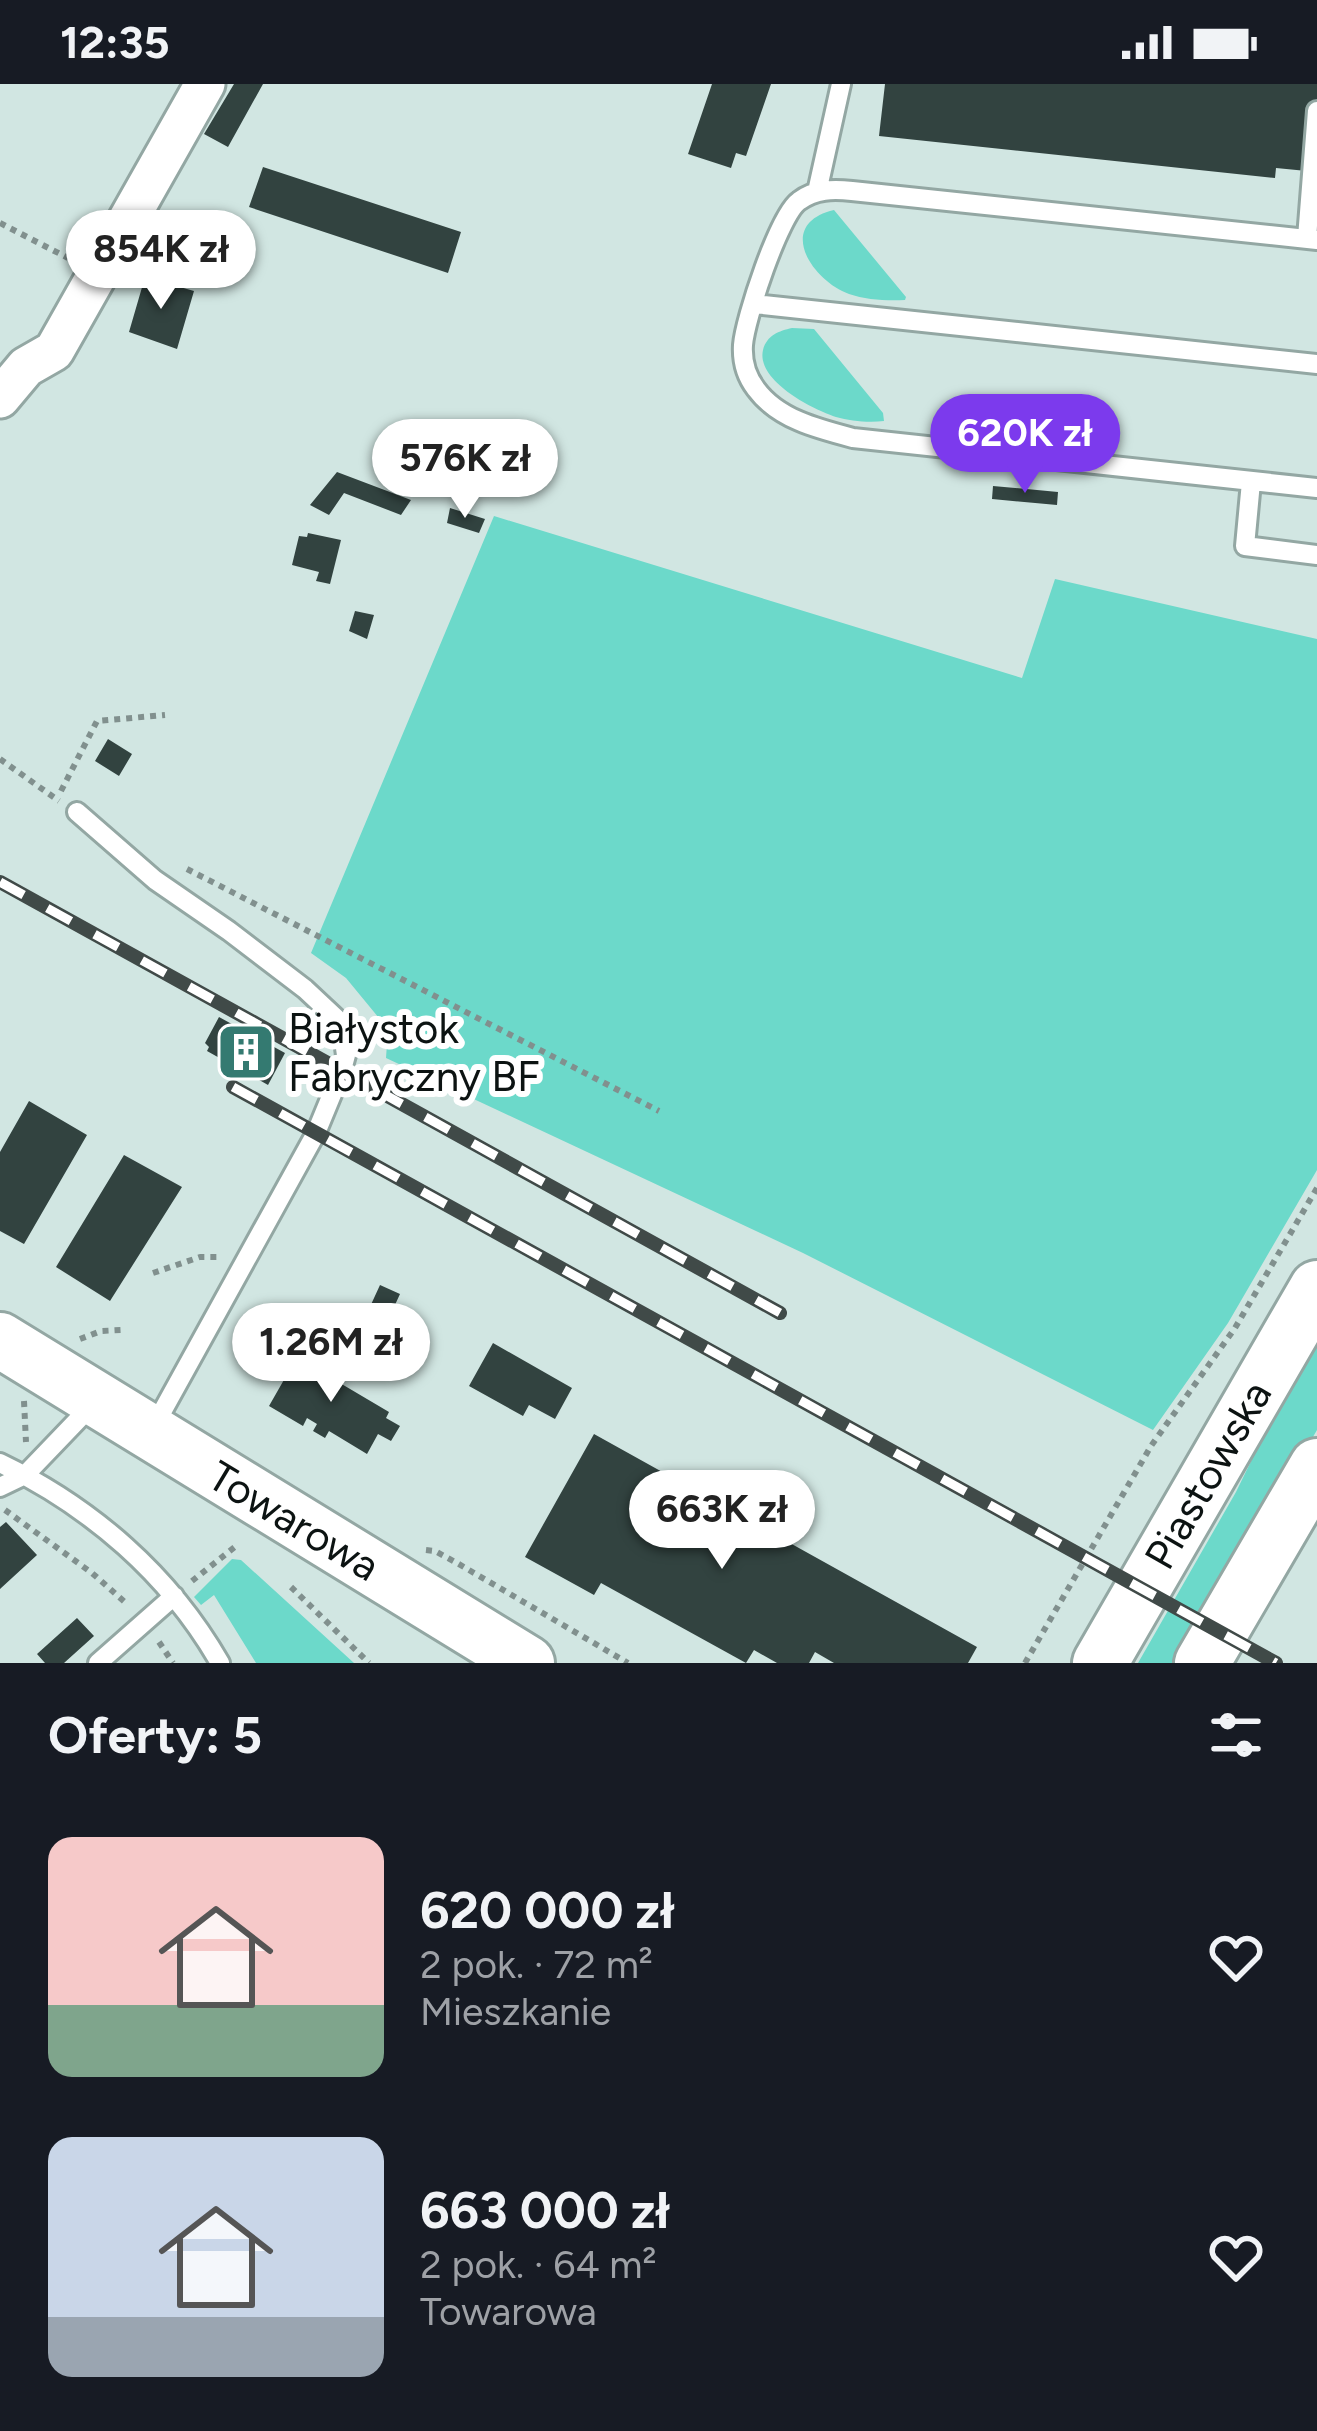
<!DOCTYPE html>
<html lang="pl">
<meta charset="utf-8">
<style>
body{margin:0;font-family:Figtree,sans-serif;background:#242831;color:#f1f3f6;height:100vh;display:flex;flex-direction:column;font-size:45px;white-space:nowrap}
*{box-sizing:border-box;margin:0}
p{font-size:39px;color:#9ea1a6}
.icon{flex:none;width:66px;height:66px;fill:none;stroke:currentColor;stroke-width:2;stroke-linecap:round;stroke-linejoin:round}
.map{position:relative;height:1579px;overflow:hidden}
.drawer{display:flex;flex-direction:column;background:#171b24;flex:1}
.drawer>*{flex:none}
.price{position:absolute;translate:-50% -102px;padding:0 27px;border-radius:42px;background:#fff;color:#222;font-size:39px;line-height:78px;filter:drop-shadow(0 3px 6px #0008)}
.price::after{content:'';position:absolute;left:50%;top:72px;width:36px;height:27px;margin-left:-18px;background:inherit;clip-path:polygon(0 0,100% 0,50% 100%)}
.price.current{background:#7c3aed;color:#fff}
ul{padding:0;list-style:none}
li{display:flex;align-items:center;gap:36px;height:300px;padding:0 48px}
li span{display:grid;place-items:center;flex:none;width:336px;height:240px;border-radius:24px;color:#555}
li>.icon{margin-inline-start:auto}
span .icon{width:144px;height:144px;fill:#fffc;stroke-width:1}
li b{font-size:51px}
h2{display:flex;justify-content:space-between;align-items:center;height:144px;padding:0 48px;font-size:51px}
.status{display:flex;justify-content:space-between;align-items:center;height:84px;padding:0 60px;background:#171b24;direction:ltr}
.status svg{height:33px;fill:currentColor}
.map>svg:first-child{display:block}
.green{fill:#6cd9ca}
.building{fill:#324340}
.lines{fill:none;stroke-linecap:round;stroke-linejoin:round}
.lane-casing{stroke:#93a7a3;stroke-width:24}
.street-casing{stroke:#93a7a3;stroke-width:45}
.secondary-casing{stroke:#93a7a3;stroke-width:60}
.path{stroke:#81908e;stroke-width:6;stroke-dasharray:6 6;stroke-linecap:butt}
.lane{stroke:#fff;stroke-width:18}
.street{stroke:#fff;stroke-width:39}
.secondary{stroke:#fff;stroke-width:54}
.rail-casing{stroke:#404a48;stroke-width:14}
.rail{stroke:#fff;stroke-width:9;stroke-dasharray:27;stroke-linecap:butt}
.labels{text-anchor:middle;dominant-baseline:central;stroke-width:12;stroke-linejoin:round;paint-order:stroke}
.poi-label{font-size:42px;fill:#0c1312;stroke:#fff;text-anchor:start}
.street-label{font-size:42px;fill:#0c1312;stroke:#fff}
</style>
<div class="status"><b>12:35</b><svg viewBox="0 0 49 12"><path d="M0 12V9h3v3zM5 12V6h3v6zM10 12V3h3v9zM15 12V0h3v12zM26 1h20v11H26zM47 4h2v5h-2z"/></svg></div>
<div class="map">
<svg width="1317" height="1579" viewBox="0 0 1317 1579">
<rect width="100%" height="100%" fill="#d1e6e2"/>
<path class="green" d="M834,126L906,213L905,216C888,217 866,216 849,210C811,196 775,140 834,126Z
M792,244L814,245L883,329L884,337C869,339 850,337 836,333C811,325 756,296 763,266C767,251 779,247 792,244Z
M494,432L1022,594L1055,495L1317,555V1086L1228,1239L1153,1346L803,1169L386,974L388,945L346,894L311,869Z
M1317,1242V1346L1180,1579H1138L1236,1408Z
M232,1475L241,1476L354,1579H256L214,1511L201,1521L194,1513Z"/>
<path class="building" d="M234,0H263L228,63L204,50Z
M712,0H771L746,72L736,69L731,84L688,70Z
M885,0H1317V88L1276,84L1275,94L879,52Z
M263,83L461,148L448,189L249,123Z
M145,193L194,207L177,265L129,248Z
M337,388L411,416L401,431L344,409L329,431L310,421Z
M993,402L1058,408L1057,421L992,415Z
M450,424L485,435L479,449L447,439Z
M308,449L341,456L330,500L316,497L319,488L292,481L299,452L307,453Z
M355,527L374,531L367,555L349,547Z
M108,655L132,670L119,692L95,677Z
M219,933L285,969L268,1001L245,988L235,991L232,981L207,967L209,963L205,959Z
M29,1017L87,1051L24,1160L0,1147V1068Z
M124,1071L182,1103L110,1217L56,1183Z
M380,1201L400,1210L383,1247L363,1238Z
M493,1259L572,1304L555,1335L529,1321L523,1332L469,1302Z
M301,1266L313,1273L316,1269L325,1274L322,1279L327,1283L323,1289L389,1328L386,1334L400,1342L391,1357L378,1350L367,1370L329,1347L325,1354L313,1347L317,1340L307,1334L303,1342L269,1322Z
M594,1350L977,1563L968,1579H834L815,1568L809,1579H777L754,1566L746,1579L601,1499L594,1511L525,1473Z
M6,1438L37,1471L0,1505V1443Z
M77,1534L94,1552L64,1579H45L37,1570Z"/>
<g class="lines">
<g class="lane-casing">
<path id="lane" d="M817,108L841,0
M1307,154L1317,27
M1317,156L852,107C833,105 815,105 799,117C779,131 745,235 743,261C742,277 746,292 756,305C778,335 818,345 853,354L1317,404
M754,220L1317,280
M1251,398L1245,462L1317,471
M77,728L155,796L229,847L305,905L336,934L343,950L346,971L342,986L316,1049L152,1346
M0,1379C91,1423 169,1490 220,1579
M0,1403L25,1391L94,1319
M98,1579L174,1512"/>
</g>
<g class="street-casing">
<path id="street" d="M0,314L26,283L54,267L205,0"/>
</g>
<g class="secondary-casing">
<path id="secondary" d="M0,1256L527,1579
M1100,1579L1317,1204
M1202,1579L1317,1382"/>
</g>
<path class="path" d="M0,139L68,174
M0,675L59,717
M61,707L97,637L165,631
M187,785L659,1027
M153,1189L200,1173H219
M80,1255L101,1247L121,1246
M24,1317L26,1358
M5,1426L92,1489L127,1520
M426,1466L435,1467L457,1479L628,1579
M192,1497L236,1462
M291,1503L369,1579
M159,1558L173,1579
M1025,1579L1151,1362L1235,1244L1317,1104"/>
<use href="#lane" class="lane"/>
<use href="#street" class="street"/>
<use href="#secondary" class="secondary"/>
<g class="rail-casing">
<path id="rail" d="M0,798L780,1229
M233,1003L1276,1579"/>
</g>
<use href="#rail" class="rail"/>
</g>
<defs>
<g id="building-square" transform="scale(3)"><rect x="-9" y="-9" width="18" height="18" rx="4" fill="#347a71" stroke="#fff"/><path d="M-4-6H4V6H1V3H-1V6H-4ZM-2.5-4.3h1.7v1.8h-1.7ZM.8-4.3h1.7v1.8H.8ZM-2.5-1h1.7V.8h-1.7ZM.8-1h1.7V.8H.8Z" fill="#fff"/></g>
</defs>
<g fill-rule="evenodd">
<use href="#building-square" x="246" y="968"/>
</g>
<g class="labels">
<g class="poi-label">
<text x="288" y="944">Białystok<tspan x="288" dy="48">Fabryczny BF</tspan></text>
</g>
<g class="street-label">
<text transform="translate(1208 1391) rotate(-60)">Piastowska</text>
<text transform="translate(294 1437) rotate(31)">Towarowa</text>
</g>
</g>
</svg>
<b class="price" style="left:161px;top:228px">854K zł</b>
<b class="price current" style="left:1025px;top:412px">620K zł</b>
<b class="price" style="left:465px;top:437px">576K zł</b>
<b class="price" style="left:331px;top:1321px">1.26M zł</b>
<b class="price" style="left:722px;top:1488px">663K zł</b>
</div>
<section class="drawer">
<h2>Oferty: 5<svg class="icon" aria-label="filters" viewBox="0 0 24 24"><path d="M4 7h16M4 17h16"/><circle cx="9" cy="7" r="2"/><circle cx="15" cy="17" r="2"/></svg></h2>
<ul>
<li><span style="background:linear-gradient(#f6c9c9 70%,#7fa58c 0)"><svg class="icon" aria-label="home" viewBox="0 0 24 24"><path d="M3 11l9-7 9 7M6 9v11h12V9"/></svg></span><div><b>620 000 zł</b><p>2 pok. · 72 m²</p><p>Mieszkanie</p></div><svg class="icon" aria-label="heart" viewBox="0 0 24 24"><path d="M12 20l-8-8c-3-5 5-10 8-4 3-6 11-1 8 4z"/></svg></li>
<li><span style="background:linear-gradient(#c9d6e8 75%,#9aa5b1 0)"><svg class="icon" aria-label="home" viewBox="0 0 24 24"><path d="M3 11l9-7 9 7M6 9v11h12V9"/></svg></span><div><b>663 000 zł</b><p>2 pok. · 64 m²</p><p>Towarowa</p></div><svg class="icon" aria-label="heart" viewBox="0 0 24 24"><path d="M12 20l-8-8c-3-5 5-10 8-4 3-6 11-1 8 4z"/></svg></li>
</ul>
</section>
